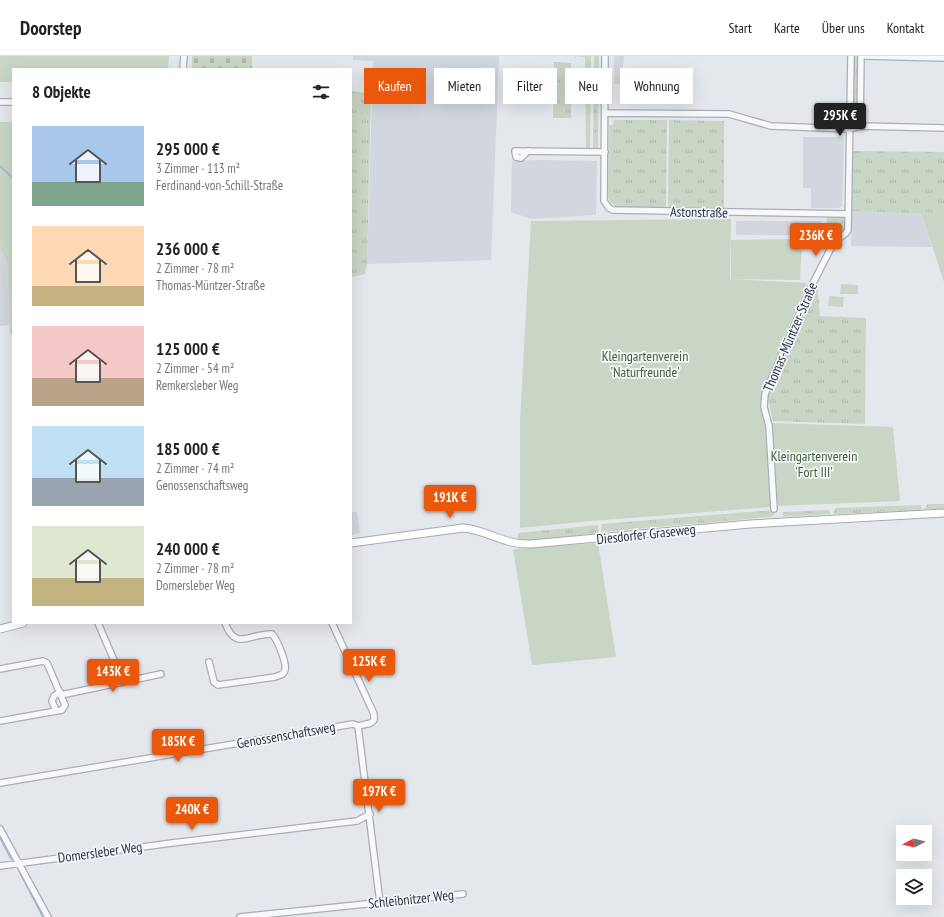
<!DOCTYPE html>
<html lang="de">
<meta charset="utf-8">
<style>
body{margin:0;font-family:"PT Sans Narrow",sans-serif;background:#f6f6f6;color:#222;height:100vh;display:flex;flex-direction:column;font-size:15px;white-space:nowrap}
*{box-sizing:border-box;margin:0}
p{font-size:13px;color:#767676}
.icon{flex:none;width:22px;height:22px;fill:none;stroke:currentColor;stroke-width:2;stroke-linecap:round;stroke-linejoin:round}
.map{position:relative;flex:1;overflow:hidden}
.side{position:absolute;left:12px;top:12px;width:340px;height:556px;display:flex;flex-direction:column;background:#fff;border-radius:0px;box-shadow:0 4px 16px #0002}
.side>*{flex:none}
.hud{position:absolute;left:364px;top:12px;width:380px;height:36px;display:flex;gap:8px}
.needle{width:26px;rotate:263deg}
.fabs{position:absolute;left:896px;top:769px;display:grid;gap:8px}
.fabs a{display:grid;place-items:center;width:36px;height:36px;border-radius:0px;background:#fff;box-shadow:0 4px 16px #0002;font-size:20px}
.price{position:absolute;translate:-50% -34px;padding:0 9px;border-radius:4px;background:#ea580c;color:#fff;font-size:13px;line-height:26px;filter:drop-shadow(0 1px 2px #0008)}
.price::after{content:'';position:absolute;left:50%;top:24px;width:12px;height:9px;margin-left:-6px;background:inherit;clip-path:polygon(0 0,100% 0,50% 100%)}
.price.selected{background:#222;color:#fff}
ul{padding:0;list-style:none}
li{display:flex;align-items:center;gap:12px;height:100px;padding:0 20px}
li span{display:grid;place-items:center;flex:none;width:112px;height:80px;border-radius:0px;color:#555}
li>.icon{margin-inline-start:auto}
span .icon{width:48px;height:48px;fill:#fffc;stroke-width:1}
li b{font-size:17px}
h2{display:flex;justify-content:space-between;align-items:center;height:48px;padding:0 20px;font-size:17px}
.chip{padding:0 14px;border-radius:0px;background:#fff;box-shadow:0 4px 16px #0002;font-size:14px;line-height:36px}
.chip.selected{background:#ea580c;color:#fff}
header{display:flex;align-items:center;gap:24px;box-sizing:border-box;height:56px;padding:0 20px;background:#fff;border-bottom:1px solid #e0e0e0}
header strong{font-size:19px}
nav{display:flex;gap:22px;margin-inline-start:auto;font-size:14px}
.map>svg:first-child{display:block}
.built{fill:#d2d6de}
.grass{fill:url(#grass-tufts)}
.cemetery{fill:url(#cemetery-stones)}
.green{fill:#c9d6c5}
.lines{fill:none;stroke-linecap:round;stroke-linejoin:round}
.stream{stroke:#9fb4cc;stroke-width:1.5}
.minor-casing{stroke:#a9aeb7;stroke-width:8}
.major-casing{stroke:#a3abb8;stroke-width:9}
.minor{stroke:#f7f8fa;stroke-width:5.5}
.major{stroke:#fff;stroke-width:7}
.labels{text-anchor:middle;dominant-baseline:central;stroke-width:3.5;stroke-linejoin:round;paint-order:stroke}
.street-label{font-size:14px;fill:#2b3445;stroke:#f4f6f9}
.park-label{font-size:14px;fill:#3f6138;stroke:#f4f6f9}
</style>
<header>
<strong>Doorstep</strong>
<nav><a>Start</a><a>Karte</a><a>Über uns</a><a>Kontakt</a></nav>
</header>
<div class="map">
<svg width="944" height="861" viewBox="0 0 944 861">
<defs>
<pattern id="grass-tufts" width="24" height="20" patternUnits="userSpaceOnUse"><rect width="24" height="20" fill="#c9d6c5"/><path d="M3 7l-1-3M5 7V3M7 7l1-3M15 17l-1-3M17 17v-4M19 17l1-3" fill="none" stroke="#adb8ab"/></pattern>
<pattern id="cemetery-stones" width="16" height="16" patternUnits="userSpaceOnUse"><rect width="16" height="16" fill="#c9d6c5"/><path d="M2 7V4a2 2 0 0 1 4 0v3zM10 15v-3a2 2 0 0 1 4 0v3z" fill="#adb8ab"/></pattern>
</defs>
<rect width="100%" height="100%" fill="#e4e7ec"/>
<path class="built" d="M353,0H499L491,204L367,208L373,5L353,4Z
M614,0H624L623,12H629V28H614Z
M803,81H844L842,150L839,152H811V132H803Z
M539,104L597,105L596,159L531,163L511,156L512,105Z
M852,155L921,156L932,191L851,190Z
M736,165H821V179H736Z
M0,191L7,206L9,269L0,270Z
M351,456H357L360,477L351,479Z"/>
<path class="grass" d="M575,0H591L590,92H586L585,1L577,0L574,3Z
M594,0H599L598,92H593Z
M853,0H860L858,65H852Z
M554,6L571,7V62H553Z
M351,35L371,38L367,208L365,218L351,221Z
M614,64H667L666,151H617L610,146L608,141L609,69H613Z
M669,64L724,65V152L668,151Z
M853,95L944,96V158L852,155Z
M827,160H840L846,163V175L839,180H826Z
M817,224L820,260L866,262L865,368L773,365L768,344L766,343L768,338Z
M927,448H944V453H925Z
M921,449V454L834,458L835,452Z
M773,454L774,459L771,461L601,476L602,468Z
M827,454L830,455V458L783,461V456Z
M598,469L599,477L521,486L518,484V477Z"/>
<path class="cemetery" d="M192,0H252V13H192Z"/>
<path class="green" d="M0,0H169L168,13H13V26H0Z
M0,66H13V279H10L7,206L0,191Z
M921,156L944,158V226Z
M731,163L730,223L807,227L762,336L760,351L765,366L771,451L591,465L520,472V365L531,165Z
M802,183L800,224L731,223V184Z
M841,228L858,229V238H840Z
M829,240L844,241L843,251L828,250Z
M771,367L893,371L900,445L776,450Z
M598,487L616,601L532,609L513,493Z"/>
<g class="lines">
<path class="stream" d="M0,110L13,122
M0,782L11,803
M19,815L43,861"/>
<g class="minor-casing">
<path id="minor" d="M605,0L604,145L609,152L613,154L848,158
M866,0L944,2
M183,13L184,0
M0,46H13
M605,57L729,58L771,70L850,73L860,70L944,72
M860,70L861,0
M528,95L521,102L516,101L515,95L605,96
M774,453L769,370L764,351L765,338L809,235L833,188C837,181 845,181 848,174L851,0
M98,567L123,625
M332,567L374,658V664L371,667L358,670
M209,606L214,626L218,629L275,621C280,619 284,619 285,614C287,607 277,583 272,578C250,577 236,596 225,567
M0,613L43,605L47,607L65,649L62,654L0,665
M61,639L161,618
M56,655L52,645L54,640L60,636
M358,670L380,847
M0,727L353,668L358,670
M0,773L48,861
M0,810L172,787L357,765L370,758
M240,861L463,838"/>
</g>
<g class="major-casing">
<path id="major" d="M351,487L463,472C488,474 503,489 531,488L750,468L944,457
M0,573L23,567"/>
</g>
<use href="#minor" class="minor"/>
<use href="#major" class="major"/>
</g>
<g class="labels">
<g class="street-label">
<text transform="translate(699 156) rotate(1)">Astonstraße</text>
<text transform="translate(790 281) rotate(-67)">Thomas-Müntzer-Straße</text>
<text transform="translate(646 478) rotate(-6)">Diesdorfer Graseweg</text>
<text transform="translate(286 679) rotate(-10)">Genossenschaftsweg</text>
<text transform="translate(100 796) rotate(-8)">Domersleber Weg</text>
<text transform="translate(411 843) rotate(-6)">Schleibnitzer Weg</text>
</g>
<g class="park-label">
<text x="645" y="300">Kleingartenverein<tspan x="645" dy="16">'Naturfreunde'</tspan></text>
<text x="814" y="400">Kleingartenverein<tspan x="814" dy="16">'Fort III'</tspan></text>
</g>
</g>
</svg>
<div class="fabs">
<a><svg class="needle" viewBox="-14 -14 28 28"><path d="M0-13l5 13h-10z" fill="#e53935"/><path d="M0 13l5-13h-10z" fill="#767676"/></svg></a>
<a><svg class="icon" aria-label="layers" viewBox="0 0 24 24"><path d="M12 4l9 5-9 5-9-5zM3 14l9 5 9-5"/></svg></a>
</div>
<b class="price selected" style="left:840px;top:81px">295K €</b>
<b class="price" style="left:816px;top:201px">236K €</b>
<b class="price" style="left:450px;top:463px">191K €</b>
<b class="price" style="left:369px;top:627px">125K €</b>
<b class="price" style="left:113px;top:637px">143K €</b>
<b class="price" style="left:178px;top:707px">185K €</b>
<b class="price" style="left:379px;top:757px">197K €</b>
<b class="price" style="left:192px;top:775px">240K €</b>
<div class="hud">
<a class="chip selected">Kaufen</a>
<a class="chip">Mieten</a>
<a class="chip">Filter</a>
<a class="chip">Neu</a>
<a class="chip">Wohnung</a>
</div>
<section class="side">
<h2>8 Objekte<svg class="icon" aria-label="filters" viewBox="0 0 24 24"><path d="M4 7h16M4 17h16"/><circle cx="9" cy="7" r="2"/><circle cx="15" cy="17" r="2"/></svg></h2>
<ul>
<li><span style="background:linear-gradient(#a9c7e8 70%,#7fa58c 0)"><svg class="icon" aria-label="home" viewBox="0 0 24 24"><path d="M3 11l9-7 9 7M6 9v11h12V9"/></svg></span><div><b>295 000 €</b><p>3 Zimmer · 113 m²</p><p>Ferdinand-von-Schill-Straße</p></div></li>
<li><span style="background:linear-gradient(#ffd9b3 75%,#c2b280 0)"><svg class="icon" aria-label="home" viewBox="0 0 24 24"><path d="M3 11l9-7 9 7M6 9v11h12V9"/></svg></span><div><b>236 000 €</b><p>2 Zimmer · 78 m²</p><p>Thomas-Müntzer-Straße</p></div></li>
<li><span style="background:linear-gradient(#f6c9c9 65%,#b9a48a 0)"><svg class="icon" aria-label="home" viewBox="0 0 24 24"><path d="M3 11l9-7 9 7M6 9v11h12V9"/></svg></span><div><b>125 000 €</b><p>2 Zimmer · 54 m²</p><p>Remkersleber Weg</p></div></li>
<li><span style="background:linear-gradient(#bfe0f5 65%,#9aa5b1 0)"><svg class="icon" aria-label="home" viewBox="0 0 24 24"><path d="M3 11l9-7 9 7M6 9v11h12V9"/></svg></span><div><b>185 000 €</b><p>2 Zimmer · 74 m²</p><p>Genossenschaftsweg</p></div></li>
<li><span style="background:linear-gradient(#dfe7d0 65%,#c2b280 0)"><svg class="icon" aria-label="home" viewBox="0 0 24 24"><path d="M3 11l9-7 9 7M6 9v11h12V9"/></svg></span><div><b>240 000 €</b><p>2 Zimmer · 78 m²</p><p>Domersleber Weg</p></div></li>
</ul>
</section>
</div>
